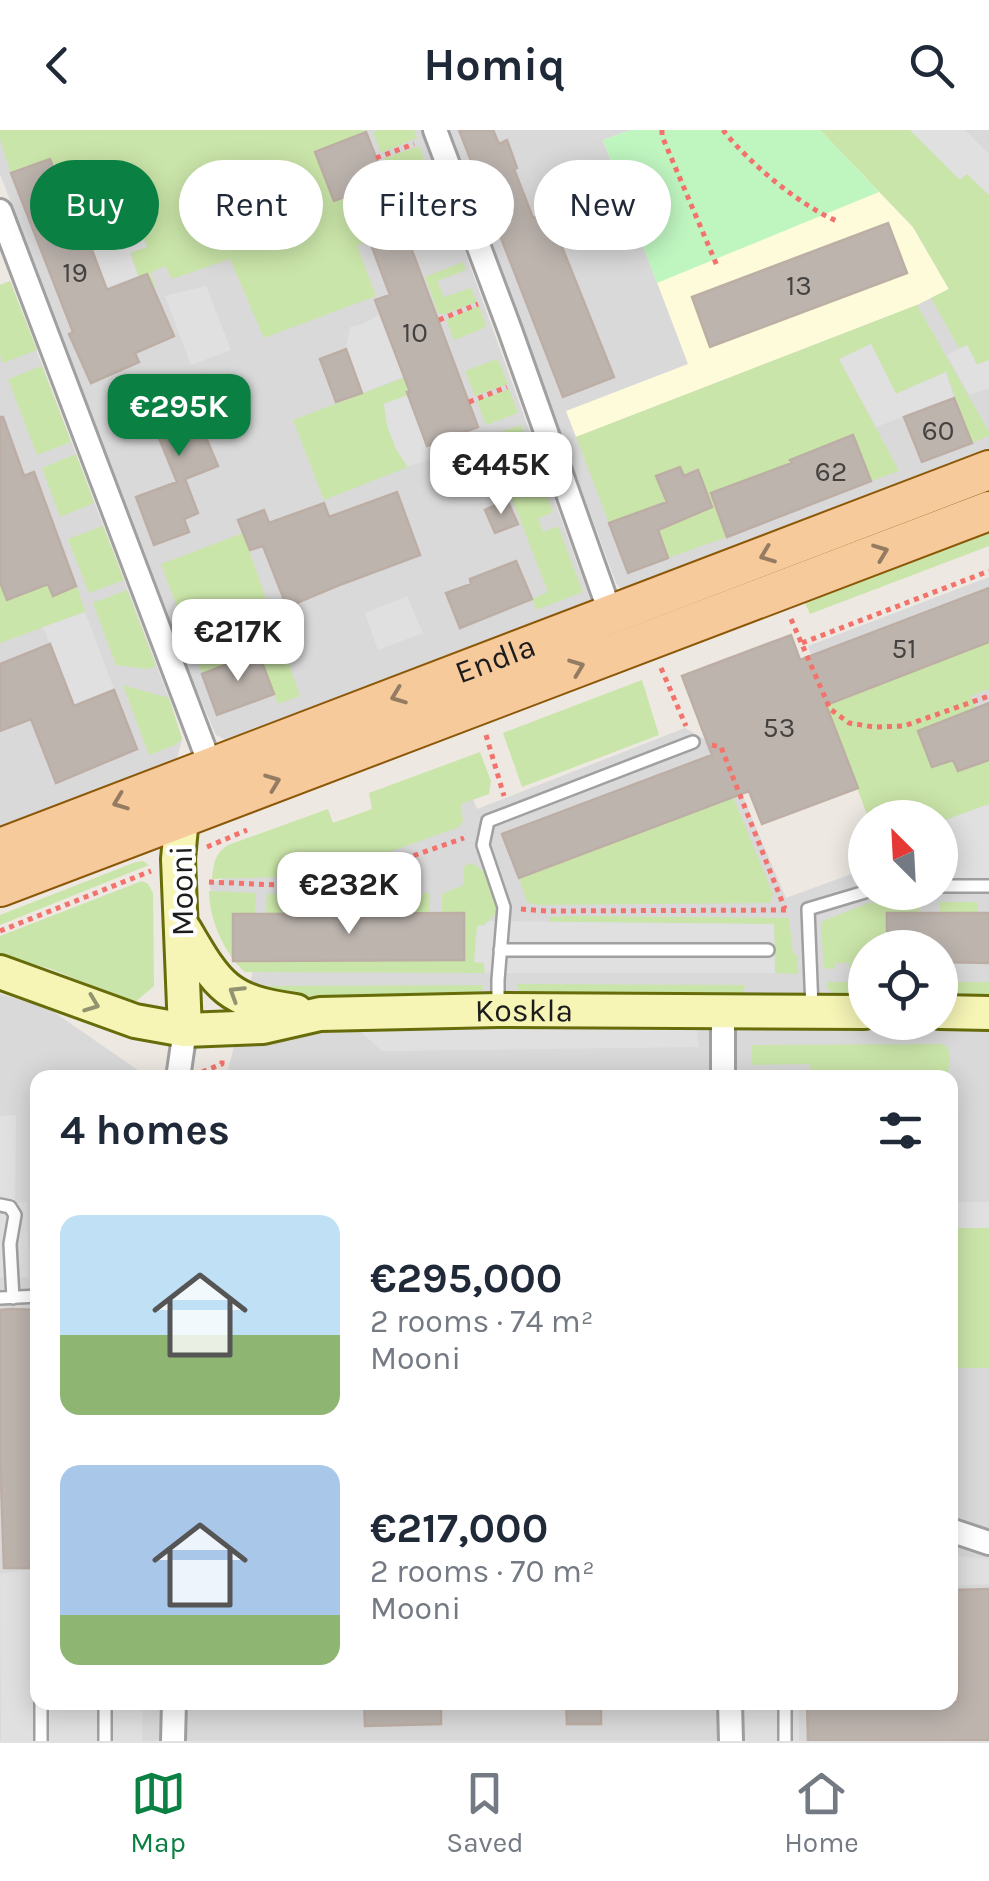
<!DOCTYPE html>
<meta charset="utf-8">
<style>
body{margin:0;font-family:Karla,sans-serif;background:#f2f2f3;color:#1f2937;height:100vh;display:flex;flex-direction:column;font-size:38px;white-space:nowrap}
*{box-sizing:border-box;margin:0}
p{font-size:32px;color:#747a83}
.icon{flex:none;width:55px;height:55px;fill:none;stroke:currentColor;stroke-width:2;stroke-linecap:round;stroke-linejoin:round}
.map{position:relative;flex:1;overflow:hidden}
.side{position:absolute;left:30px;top:940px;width:928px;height:640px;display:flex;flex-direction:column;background:#fff;border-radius:20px;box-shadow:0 5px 25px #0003}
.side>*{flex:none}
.banner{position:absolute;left:30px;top:30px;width:930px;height:90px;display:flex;gap:20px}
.needle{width:65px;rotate:336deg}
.buttons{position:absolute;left:848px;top:670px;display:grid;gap:20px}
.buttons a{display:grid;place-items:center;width:110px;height:110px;border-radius:50%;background:#fff;box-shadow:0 5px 25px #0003;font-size:50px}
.price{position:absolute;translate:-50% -85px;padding:0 22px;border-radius:20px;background:#fff;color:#222;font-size:32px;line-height:65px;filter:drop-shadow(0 2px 5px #0008)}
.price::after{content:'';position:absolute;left:50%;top:60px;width:30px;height:22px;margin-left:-15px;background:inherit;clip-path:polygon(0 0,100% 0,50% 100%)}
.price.current{background:#0b8043;color:#fff}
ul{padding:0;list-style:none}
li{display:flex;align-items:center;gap:30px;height:250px;padding:0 30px}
li span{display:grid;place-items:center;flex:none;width:280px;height:200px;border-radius:20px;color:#555}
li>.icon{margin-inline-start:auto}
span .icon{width:120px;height:120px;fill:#fffc;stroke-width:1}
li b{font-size:42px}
h2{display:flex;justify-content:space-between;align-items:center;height:120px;padding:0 30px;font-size:42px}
.chip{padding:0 35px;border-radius:45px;background:#fff;box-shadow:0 5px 25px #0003;font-size:35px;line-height:90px}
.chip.current{background:#0b8043;color:#fff}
header{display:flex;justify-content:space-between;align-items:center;height:130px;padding:0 30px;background:#fff;font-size:45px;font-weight:700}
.tab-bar{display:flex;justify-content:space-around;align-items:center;height:140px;border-top:2px solid #e0e1e3;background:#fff;font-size:28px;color:#747a83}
.tab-bar a{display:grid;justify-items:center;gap:5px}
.tab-bar .current{color:#0b8043}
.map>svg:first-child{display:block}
.residential{fill:#dad9d9;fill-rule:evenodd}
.education{fill:#fdfbda}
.grass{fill:#cae5a9;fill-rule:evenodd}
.park{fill:#bff6c0}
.parking{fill:#e0e0e0}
.building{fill:#bdb4ae;stroke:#bdaea5;stroke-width:2.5}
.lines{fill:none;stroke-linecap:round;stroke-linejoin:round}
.lane-casing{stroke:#a0a0a0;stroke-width:16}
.street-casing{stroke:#a0a0a0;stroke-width:28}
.secondary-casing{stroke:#676c0a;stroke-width:38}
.primary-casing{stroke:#8c5807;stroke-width:42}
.path{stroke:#f3726c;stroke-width:5;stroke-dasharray:5 5;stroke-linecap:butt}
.lane{stroke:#fff;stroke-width:11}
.street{stroke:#fff;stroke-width:22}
.secondary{stroke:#f6f5b6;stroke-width:32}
.primary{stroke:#f7ca9c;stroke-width:38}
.oneway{stroke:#947c62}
.oneway2{stroke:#949371}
.labels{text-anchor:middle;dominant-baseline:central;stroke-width:8;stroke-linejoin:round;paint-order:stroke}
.number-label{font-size:28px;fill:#444240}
.street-label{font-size:32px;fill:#1c1c1c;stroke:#fff}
</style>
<header><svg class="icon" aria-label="back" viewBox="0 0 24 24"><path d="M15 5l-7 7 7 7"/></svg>Homiq<svg class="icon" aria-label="search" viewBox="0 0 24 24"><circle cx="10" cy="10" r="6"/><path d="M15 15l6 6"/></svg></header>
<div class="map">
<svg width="989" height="1611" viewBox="0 0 989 1611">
<rect width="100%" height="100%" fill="#ede8e1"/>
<path class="residential" d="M0,0H421L590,469L589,474L241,609L227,611L216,605L195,556L0,44Z
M448,0H989V327L628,463L621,459L616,453Z
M10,151L169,568L182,609L177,629L163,639L0,701V155Z
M989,447V1611H0V864L48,878L148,947L227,944L253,841L233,832L209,754L468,657L477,679L685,598L723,620L786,768L865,739V762H940V688L868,687L808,516ZM865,818H940V892H865ZM38,948H950V1572H38Z"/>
<path class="education" d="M631,0H820L913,97L949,159L917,175L576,307L566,281L688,234L603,10Z"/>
<path class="grass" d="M0,0H366V2L315,22L334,71L385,50L399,83L365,96L369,110L357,116L376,166L264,208L230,129L172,149L165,136L150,143L156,157L143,158L130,122L147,116L128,75L113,33L96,39L87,73L91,88L39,109L29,93L68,78L50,29L11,43L0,9Z
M378,0H414L417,8L381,23L373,2Z
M820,0H910L960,49L966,43L989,65V230L977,235L967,215L959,218L931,168L949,159L913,97Z
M419,16L428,40L392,53L383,29Z
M439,71L446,87L408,102L401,85Z
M463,132L466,140L437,151L444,167L471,158L477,172L445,184L438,183L425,147Z
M10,151L37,220L3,233L0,225V155Z
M917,175L989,302V306L972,313L946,242L896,264L871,214L839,229L899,341L871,351L853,306L791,330L808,376L791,382L774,341L727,407L668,428L659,403L609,393L576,307ZM680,337L684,346L698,341L712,378L682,390L668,353L657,346Z
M479,176L486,195L484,198L454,210L446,190Z
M453,229L458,244L408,262V265L384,274C387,299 394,317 408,337L324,370L293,290Z
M494,230L499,231L508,254L475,266L465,241Z
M42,236L71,312L37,325L8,249Z
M509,259L518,283L486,295L477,271Z
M521,295L553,382L538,389L543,402L558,396L583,462L536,480L532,469L548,462L488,306Z
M76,324L94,373L60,387L42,338Z
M103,396L124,450L89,463L68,409Z
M55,399L62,416L37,425L53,465L77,456L85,482L0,513V452L7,470L24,464L7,418Z
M243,403L300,566L278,574L258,523L202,544L161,434Z
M989,403V416L810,484L805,473Z
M127,460L156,536L147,539L116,535L93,473Z
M989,512V559L971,566L976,578L918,601L932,637L953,630L958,641L989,630V674L940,692V688L868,687L826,576Z
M642,550L659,605L522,657L503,603Z
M123,555L169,568L182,609L175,615L149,625Z
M480,622L491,651L489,664L461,674L463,691L459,697L322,746L212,749C214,734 214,724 228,715L328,679L333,693L372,679L369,663Z
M733,667L773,764L770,773L538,775L527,772L519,748Z
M143,731L149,735L0,795V785L136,732Z
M469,733C489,738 496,764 496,783L484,795L475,832L484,833L485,843L245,842C224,823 209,789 209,761L256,763L255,784L233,785L234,831L464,830V784H442V764L464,755V737Z
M400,740L411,751L418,764L430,763L429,784H383V742Z
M373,747L371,784H325L326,763Z
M142,751L148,754L153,763L154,856L134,873L51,839L0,825V806Z
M267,764L314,765V785L266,784Z
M919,772V783H887V817L865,818V840H850V833H836L834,839L824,838L821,796L823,791L869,773Z
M940,772H977V783H940Z
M575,786L789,788L793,824L798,825V844L775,843L774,794L549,792L550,787Z
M828,852H865V866H837L826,857Z
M940,852H989V866H940Z
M517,854L745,855L743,866L521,867Z
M483,855L482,861L470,866H280L252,856Z
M941,914L947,917L950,924L948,947H811L810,934L752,935V915Z
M950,1098H989V1238H950Z"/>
<path class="park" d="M631,0H820L879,62L657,153L603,10Z"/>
<path class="parking" d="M910,0H965L989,24V65L967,44L960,50Z
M128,75L147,117L130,123L138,146L106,157L82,92Z
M206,156L231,220L191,235L165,166Z
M380,184L403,247L362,263L346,219L350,197L363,194Z
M871,214L896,264L946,242L954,268L876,297L839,229Z
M967,215L977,235L989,230V258L969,265L947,225Z
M408,265L431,328L408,337L396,319L387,296L384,274Z
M407,466L423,503L378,520L365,483Z
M85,482L114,559L74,575L43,497Z
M989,674V750H940V692Z
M489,791L774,794L775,843H485L484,833L474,832L477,796L484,795Z
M679,894L697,900L699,917L382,921L355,897Z
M16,985L15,1073L27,1072L29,1147H0V986Z
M950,1072H989V1098H950Z
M950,1425L989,1429V1454L951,1456L952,1603L950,1572Z
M37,1438L38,1572L143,1573L142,1611H1L0,1444Z
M741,1573H799V1611H742Z"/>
<path class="building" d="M459,0H493L499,14L507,10L517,38L514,39L533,88L548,82L614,247L563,267Z
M366,2L385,50L394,85L398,83L478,297L427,316L407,262H410L375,170L390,165L352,64L334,71L315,22Z
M50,29L58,52L113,32L128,75L81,91L107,160L147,144L174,206L135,223L139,232L91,253L69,204L73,202L11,43Z
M627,72L637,98L612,108L600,81Z
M888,93L907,143L710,217L692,167Z
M346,219L362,263L336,272L320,229Z
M205,245L217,276L196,284L218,336L185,349L198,383L184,389L189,402L154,415L136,367L177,352L148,281L179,269L174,257Z
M954,268L972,313L922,332L904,287Z
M0,287H3L24,346L34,342L76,456L53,466L48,454L7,470L0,452Z
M853,305L871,351L727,407L711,363L792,333L790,330Z
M680,337L684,346L698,340L712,377L658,400L668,428L628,443L609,393L667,372L656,346Z
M397,362L420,425L337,456L287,477L263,416L250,420L238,390L264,380L269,393L324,373L329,387Z
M507,370L518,394L495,403L485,380Z
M516,431L532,469L460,498L446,463L471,454L470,449Z
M989,458V512L826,575L858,658L762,694L749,661L519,748L502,704L712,625L682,546L791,505L800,530Z
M50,514L74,576L114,560L137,619L56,653L31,589L0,601V534Z
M258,522L274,564L217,585L202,544Z
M989,573V630L958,641L953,630L932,637L918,601Z
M464,783V830L233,831V784Z
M887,783H989V833L940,832V818H887Z
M10,1179L38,1180V1429H31L30,1438H4L0,1324V1180Z
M989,1459V1610L808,1611L807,1572H958L955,1460Z
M364,1572H441V1594L365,1596Z
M566,1572H601V1594H567Z"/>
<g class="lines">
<g class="lane-casing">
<path id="lane" d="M940,756H989
M500,820H768
M498,876V850L504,777L483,715L488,691L693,612
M812,878L808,779L865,762
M0,1075L10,1077L15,1085L10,1114L13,1168
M0,1168L38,1166
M41,1572V1611
M105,1572V1611
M785,1572V1611"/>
</g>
<g class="street-casing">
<path id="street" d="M435,0L510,200L611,485
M0,81L211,637
M723,882V948
M178,948L185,900
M950,1400L989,1413
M730,1572L731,1611
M173,1611L174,1572"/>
</g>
<g class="secondary-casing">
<g id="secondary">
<path d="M185,800C218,857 228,872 296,881"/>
<path id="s1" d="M0,842L135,891L185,900L263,897L320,884L498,880L865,882"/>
<path d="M940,882L989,883"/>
<path d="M185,900L178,729L182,687L194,668"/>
</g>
</g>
<g class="primary-casing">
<g id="primary">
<path id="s2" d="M0,718L989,340"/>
<path d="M0,757L989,381"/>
</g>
</g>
<path class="path" d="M662,0V6L718,138
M723,0C749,33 800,76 839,92
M376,28L414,14
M407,105L447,90
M439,190L478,174
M469,272L507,257
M791,489L830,579L849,593L874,597L904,596L989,566
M802,513L989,441
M661,538L686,596
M486,605L504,666
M712,615L721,617L785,779
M207,717L247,700
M209,752L324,757L464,708
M521,779L547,781L790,780
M0,801L151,741
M202,942L222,934V927"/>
<use href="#lane" class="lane"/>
<use href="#street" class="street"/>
<use href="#secondary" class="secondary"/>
<use href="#primary" class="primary"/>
</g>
<defs><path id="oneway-chevron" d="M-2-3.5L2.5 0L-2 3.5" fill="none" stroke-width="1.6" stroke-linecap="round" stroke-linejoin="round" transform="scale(2.5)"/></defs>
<g class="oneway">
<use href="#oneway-chevron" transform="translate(881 422) rotate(-21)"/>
<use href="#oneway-chevron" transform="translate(767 425) rotate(159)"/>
<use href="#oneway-chevron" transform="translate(577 537) rotate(-21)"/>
<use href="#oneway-chevron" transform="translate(398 566) rotate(159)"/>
<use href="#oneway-chevron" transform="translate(273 652) rotate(-21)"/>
<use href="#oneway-chevron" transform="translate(120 672) rotate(159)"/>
</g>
<g class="oneway2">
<use href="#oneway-chevron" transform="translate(236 863) rotate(-148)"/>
<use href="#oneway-chevron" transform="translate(92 874) rotate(21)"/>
</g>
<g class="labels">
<g class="number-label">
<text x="75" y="142">19</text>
<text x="799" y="155">13</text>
<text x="415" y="202">10</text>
<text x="938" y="300">60</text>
<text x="831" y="341">62</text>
<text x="904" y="518">51</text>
<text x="779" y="597">53</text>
</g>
<g class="street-label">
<text stroke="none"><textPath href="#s2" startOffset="530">Endla</textPath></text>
<text transform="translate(182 761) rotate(-91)">Mooni</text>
<text stroke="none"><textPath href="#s1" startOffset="535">Koskla</textPath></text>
</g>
</g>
</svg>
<div class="buttons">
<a><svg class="needle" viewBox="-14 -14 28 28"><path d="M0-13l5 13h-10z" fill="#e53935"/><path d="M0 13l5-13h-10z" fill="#747a83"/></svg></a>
<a><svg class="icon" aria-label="locate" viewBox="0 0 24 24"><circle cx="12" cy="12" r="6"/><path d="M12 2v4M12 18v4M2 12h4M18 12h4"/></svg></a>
</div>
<b class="price current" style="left:179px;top:329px">€295K</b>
<b class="price" style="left:501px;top:387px">€445K</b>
<b class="price" style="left:238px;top:554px">€217K</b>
<b class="price" style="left:349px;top:807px">€232K</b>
<div class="banner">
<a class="chip current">Buy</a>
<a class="chip">Rent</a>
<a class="chip">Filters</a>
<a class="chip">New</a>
</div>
<section class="side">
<h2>4 homes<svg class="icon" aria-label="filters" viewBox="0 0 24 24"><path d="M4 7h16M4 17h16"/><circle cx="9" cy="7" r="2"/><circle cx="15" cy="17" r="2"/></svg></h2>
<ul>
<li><span style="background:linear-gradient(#bfe0f5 60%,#8fb573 0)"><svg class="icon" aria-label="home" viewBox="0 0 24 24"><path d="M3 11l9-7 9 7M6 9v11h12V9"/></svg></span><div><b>€295,000</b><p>2 rooms · 74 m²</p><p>Mooni</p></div></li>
<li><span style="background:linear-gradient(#a9c7e8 75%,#8fb573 0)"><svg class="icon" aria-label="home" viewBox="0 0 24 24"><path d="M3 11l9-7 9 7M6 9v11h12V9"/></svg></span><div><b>€217,000</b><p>2 rooms · 70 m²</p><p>Mooni</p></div></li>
</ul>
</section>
</div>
<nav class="tab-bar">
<a class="current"><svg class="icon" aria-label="map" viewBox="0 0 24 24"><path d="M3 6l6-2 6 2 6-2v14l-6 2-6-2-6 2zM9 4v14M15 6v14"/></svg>Map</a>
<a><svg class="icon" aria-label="saved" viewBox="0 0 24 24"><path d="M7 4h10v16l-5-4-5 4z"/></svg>Saved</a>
<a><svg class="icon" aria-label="home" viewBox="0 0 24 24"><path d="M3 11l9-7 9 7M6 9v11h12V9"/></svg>Home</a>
</nav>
